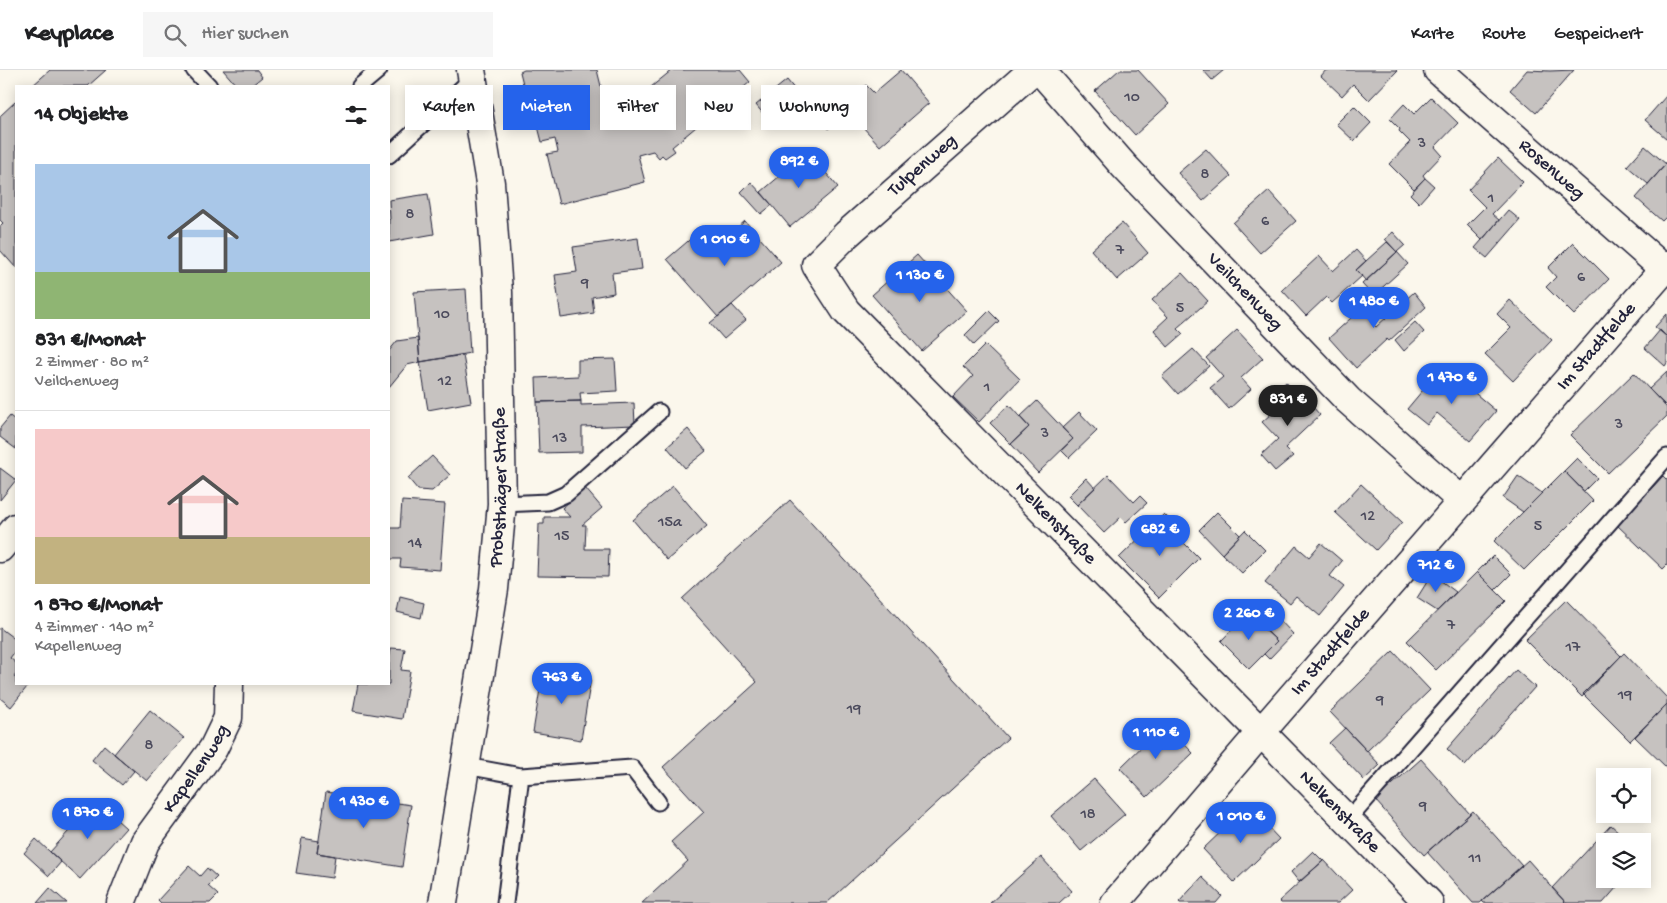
<!DOCTYPE html>
<html lang="de">
<meta charset="utf-8">
<style>
body{margin:0;font-family:"Gochi Hand",sans-serif;background:#f6f6f6;color:#202124;height:100vh;display:flex;flex-direction:column;font-size:19px;white-space:nowrap}
*{box-sizing:border-box;margin:0}
p{font-size:16px;color:#757577}
.icon{flex:none;width:28px;height:28px;fill:none;stroke:currentColor;stroke-width:2;stroke-linecap:round;stroke-linejoin:round}
.map{position:relative;flex:1;overflow:hidden}
.details{position:absolute;left:15px;top:15px;width:375px;height:600px;display:flex;flex-direction:column;background:#fff;border-radius:0px;box-shadow:0 2px 12px #0003}
.details>*{flex:none}
.banner{position:absolute;left:405px;top:15px;width:475px;height:45px;display:flex;gap:10px}
.fabs{position:absolute;left:1596px;top:698px;display:grid;gap:10px}
.fabs a{display:grid;place-items:center;width:55px;height:55px;border-radius:0px;background:#fff;box-shadow:0 2px 12px #0003;font-size:25px}
.price{position:absolute;translate:-50% -42px;padding:0 11px;border-radius:18px;background:#2563eb;color:#fff;font-size:16px;line-height:32px;filter:drop-shadow(0 1px 2px #0008)}
.price::after{content:'';position:absolute;left:50%;top:30px;width:15px;height:11px;margin-left:-8px;background:inherit;clip-path:polygon(0 0,100% 0,50% 100%)}
.price.active{background:#222;color:#fff}
ul{padding:0;list-style:none}
li{display:grid;align-content:center;gap:10px;height:265px;padding:0 20px}
li+li{border-top:1px solid #e0e0e0}
li span{display:grid;place-items:center;height:155px;border-radius:0px;color:#555}
li>.icon{margin-inline-start:auto}
span .icon{width:90px;height:90px;fill:#fffc;stroke-width:1}
li b{font-size:21px}
h2{display:flex;justify-content:space-between;align-items:center;height:60px;padding:0 20px;font-size:21px}
.pill{padding:0 18px;border-radius:0px;background:#fff;box-shadow:0 2px 12px #0003;font-size:18px;line-height:45px}
.pill.active{background:#2563eb;color:#fff}
header{display:flex;align-items:center;gap:30px;box-sizing:border-box;height:70px;padding:0 25px;background:#fff;border-bottom:1px solid #e0e0e0}
header strong{font-size:24px}
nav{display:flex;gap:28px;margin-inline-start:auto;font-size:18px}
.search{width:350px;height:45px;background:#f6f6f6;display:flex;align-items:center;gap:12px;box-sizing:border-box;padding:0 18px;border-radius:0px;color:#757577;font-size:19px}
.map>svg:first-child{display:block}
.building{fill:#c6c2c0;stroke:#22223b}
.lines{fill:none;stroke-linecap:round;stroke-linejoin:round}
.lane-casing{stroke:#22223b;stroke-width:19}
.street-casing{stroke:#22223b;stroke-width:31}
.lane{stroke:#fbf7ec;stroke-width:15}
.street{stroke:#fbf7ec;stroke-width:28}
.labels{text-anchor:middle;dominant-baseline:central;stroke-width:4;stroke-linejoin:round;paint-order:stroke}
.number-label{font-size:16px;fill:#4b4a5c}
.street-label{font-size:19px;fill:#22223b;stroke:#fbf7ec}
</style>
<header>
<strong>Keyplace</strong>
<div class="search"><svg class="icon" aria-label="search" viewBox="0 0 24 24"><circle cx="10" cy="10" r="6"/><path d="M15 15l6 6"/></svg>Hier suchen</div>
<nav><a>Karte</a><a>Route</a><a>Gespeichert</a></nav>
</header>
<div class="map">
<svg width="1667" height="833" viewBox="0 0 1667 833">
<rect width="100%" height="100%" fill="#fbf7ec"/>
<filter id="ink" filterUnits="userSpaceOnUse"><feTurbulence type="fractalNoise" baseFrequency=".02" numOctaves="2"/><feDisplacementMap in="SourceGraphic" scale="10" xChannelSelector="R" yChannelSelector="G"/><feConvolveMatrix kernelMatrix="1 2 1 2 8 2 1 2 1" color-interpolation-filters="sRGB"/></filter>
<g filter="url(#ink)">
<path class="building" d="M50,0H106L88,16H32Z
M223,0H257L262,7L251,16H237Z
M524,0H597L607,40L635,33L637,32L635,30L672,0H740L750,12L672,77L675,81L665,88L662,85L659,88L653,81L638,85L645,112L559,134L547,84L558,82L555,69L542,72L529,21L525,22L520,2Z
M901,0L929,33L880,76L843,35L866,15L874,23Z
M1119,0H1138L1169,34L1135,65L1095,21Z
M1203,0H1224L1212,10Z
M1326,0H1396L1397,1L1369,30L1353,14L1342,26L1321,6Z
M1527,0L1550,1L1574,0L1536,43L1510,20Z
M787,10L796,21L765,46L756,35Z
M812,21L821,32L831,23L847,42L828,59L802,29Z
M1667,25V69L1645,50Z
M1431,27L1458,53L1435,77L1442,85L1423,105L1425,108L1414,119L1389,94L1410,72L1399,61L1400,59L1390,49L1404,34L1414,44Z
M16,31V198L0,180V156L3,153L0,150V46Z
M1354,36L1371,53L1354,71L1336,54Z
M1645,76L1666,94L1648,114L1627,96Z
M1206,79L1231,106L1203,131L1178,103Z
M808,82L838,117L790,157L761,122Z
M1498,88L1523,112L1492,144L1499,150L1482,170L1467,155L1485,137L1468,120Z
M1666,94L1667,95V146L1662,151L1636,128Z
M1425,108L1434,116L1419,133L1410,124Z
M751,112L772,135L761,144L741,122Z
M1269,121L1296,151L1260,183L1233,153Z
M428,124L434,164L389,172V150L390,149L389,130Z
M1508,140L1520,150L1487,188L1475,178Z
M745,151L781,192L718,247L667,189L694,166L709,183Z
M1122,153L1148,183L1117,210L1091,180Z
M1393,162L1405,175L1397,182L1385,169Z
M638,168L642,199L612,203L614,223L592,227L594,243L561,248L555,205L577,202L573,177Z
M1387,172L1397,182L1366,211L1356,200Z
M1573,173L1609,209L1574,245L1546,217L1556,207L1548,198Z
M1356,180L1366,191L1356,200L1362,206L1332,233L1326,227L1306,246L1282,220L1319,186L1333,201Z
M1397,182L1408,194L1373,226L1362,214Z
M917,185L967,241L922,281L872,225Z
M1182,203L1208,231L1177,258L1183,264L1168,277L1154,260L1168,247L1152,230Z
M466,219L470,283L420,292L414,222Z
M1414,222L1426,237L1389,271L1387,269L1356,298L1329,268L1372,229L1384,242L1372,253L1376,257Z
M1510,230L1552,270L1513,311L1485,284L1511,258L1497,244Z
M732,235L746,250L724,269L710,253Z
M989,241L999,251L974,275L965,265Z
M1667,244V267L1655,257Z
M1415,252L1424,262L1404,281L1395,270Z
M1237,260L1263,288L1241,308L1251,319L1229,339L1210,318L1223,307L1206,288Z
M1660,260L1667,267V293L1665,296L1645,278Z
M418,268L420,292L407,295L389,317V281L397,271Z
M985,275L1020,309L979,352L953,327L973,306L963,297Z
M1193,279L1209,296L1178,324L1162,306Z
M463,285L471,332L428,340L420,292Z
M615,289L617,321L580,323L581,331L537,332L536,308L578,306V290Z
M1443,296L1496,341L1470,371L1437,343L1427,355L1407,339Z
M1667,302V333L1665,335L1649,319Z
M1634,303L1667,338V346L1608,403L1570,365Z
M1286,312L1295,323L1278,339L1268,328Z
M1298,320L1320,345L1285,378L1293,386L1275,401L1261,385L1278,369L1262,352Z
M581,331V335L634,333L635,355L582,357V382L539,383L537,332Z
M1037,331L1073,369L1038,403L1011,374L1029,357L1020,347Z
M1009,335L1029,357L1011,374L990,353Z
M1079,342L1097,361L1069,388L1061,380L1073,369L1062,358Z
M10,346L16,351V379L0,367V358Z
M688,359L706,381L685,398L667,377Z
M432,386L450,405L432,421L418,420L408,408Z
M1577,388L1597,408L1584,421L1564,401Z
M0,398L16,410L0,430Z
M1564,401L1593,431L1524,500L1494,471Z
M1108,405L1134,432L1140,426L1147,433L1126,452L1121,447L1104,463L1077,435Z
M1518,406L1542,423L1523,442L1503,428Z
M1663,406L1667,410V495L1663,499L1617,455Z
M1086,408L1095,418L1077,435L1068,426Z
M1361,414L1402,452L1376,480L1335,442Z
M673,416L707,456L667,490L633,450Z
M585,418L602,438L582,455H586L585,479H609L608,507L537,506L539,454H544V447H570L562,438Z
M790,430L1008,668L827,833H642L688,791L671,772L704,742L663,697L757,612L682,529Z
M402,431L445,434L440,500L400,497L401,489H389V458H400Z
M1217,442L1240,465L1222,484L1199,460Z
M1164,444L1183,463L1178,467L1199,488L1159,528L1119,488Z
M1245,460L1265,480L1242,503L1222,484Z
M1321,473L1342,491L1330,506L1344,517L1320,546L1296,526L1290,533L1265,513L1296,476L1309,487Z
M1493,486L1511,504L1495,520L1477,502Z
M1477,502L1506,531L1436,600L1407,571Z
M1432,504L1456,522L1437,541L1417,528Z
M400,527L424,533L421,548L397,542Z
M1566,530L1621,586L1582,627L1525,570Z
M1248,543L1277,571L1249,599L1221,571Z
M1274,544L1293,564L1269,589L1264,584L1277,571L1262,557Z
M0,558L16,570V580L10,588L16,593V604L14,607L16,609V614H22L27,617L11,637L0,628Z
M391,578L405,579L401,600L410,601L402,649L353,641L358,614H389V590Z
M1393,581L1430,620L1367,681L1330,642Z
M1624,583L1667,628V634L1630,671L1583,624Z
M1516,600L1535,617L1465,696L1447,679Z
M543,601L591,608L581,670L533,662Z
M1667,634V698L1635,667Z
M150,640L184,668L147,711L114,684Z
M1165,654L1193,683L1147,727L1120,698Z
M1345,658L1380,695L1364,710L1329,673Z
M104,675L134,701L122,715L92,690Z
M1421,689L1470,744L1424,785L1375,730Z
M1094,709L1125,744L1081,781L1051,746Z
M326,722L411,735L402,797L317,783Z
M96,731L126,758L80,809L50,782Z
M1248,736L1279,769L1234,812L1203,779Z
M1473,741L1522,796L1480,833H1473L1427,782Z
M1611,755L1629,771H1605V809H1624L1603,833H1566L1552,818Z
M302,768L319,771L317,783L335,786L332,808L296,803Z
M36,769L61,792L49,806L24,783Z
M1313,781L1323,791L1299,812L1291,802Z
M1041,787L1072,821L1059,833H990Z
M1324,790L1352,820L1338,833H1281L1279,831Z
M1528,790L1566,833H1484L1482,831Z
M189,796L200,806L207,798L217,807L208,816L218,825L210,833H161L158,830Z
M1202,807L1222,826L1216,833H1180L1179,832Z
M50,818L67,833H37Z"/>
<g class="lines">
<g class="lane-casing">
<path id="lane" d="M194,0L209,16
M360,16L379,0
M389,85L473,8
M502,434L548,432L566,424L659,342
M466,696L521,706L505,833
M521,706L632,698L658,732
M1348,750L1667,387"/>
</g>
<g class="street-casing">
<g id="street">
<path id="s1" d="M1033,0L847,164L816,195L846,241L1429,833"/>
<path id="s2" d="M1040,0L1124,96L1348,330L1462,431"/>
<path id="s3" d="M1438,0L1664,199"/>
<path d="M0,478L16,458"/>
<path id="s4" d="M121,833L145,772L213,679L228,648L229,614"/>
<path id="s5" d="M443,833L494,519L502,434L498,222L490,113L471,0"/>
<path id="s6" d="M1115,833L1261,662L1667,196"/>
</g>
</g>
<use href="#lane" class="lane"/>
<use href="#street" class="street"/>
</g>
</g>
<g class="labels">
<g class="number-label">
<text x="1132" y="28">10</text>
<text x="1422" y="74">3</text>
<text x="1205" y="105">8</text>
<text x="1491" y="129">1</text>
<text x="410" y="145">8</text>
<text x="1265" y="152">6</text>
<text x="1120" y="181">7</text>
<text x="1581" y="208">6</text>
<text x="585" y="214">9</text>
<text x="1180" y="239">5</text>
<text x="442" y="245">10</text>
<text x="445" y="312">12</text>
<text x="987" y="318">1</text>
<text x="1619" y="355">3</text>
<text x="1045" y="364">3</text>
<text x="560" y="369">13</text>
<text x="1368" y="447">12</text>
<text x="670" y="453">15a</text>
<text x="1538" y="457">5</text>
<text x="562" y="467">15</text>
<text x="415" y="474">14</text>
<text x="1451" y="556">7</text>
<text x="1573" y="578">17</text>
<text x="1625" y="626">19</text>
<text x="1380" y="631">9</text>
<text x="854" y="640">19</text>
<text x="149" y="676">8</text>
<text x="1423" y="737">9</text>
<text x="1088" y="745">18</text>
<text x="1475" y="789">11</text>
</g>
<g class="street-label">
<text transform="translate(923 96) rotate(-41)">Tulpenweg</text>
<text stroke="none"><textPath href="#s3" startOffset="151">Rosenweg</textPath></text>
<text stroke="none"><textPath href="#s2" startOffset="302">Veilchenweg</textPath></text>
<text stroke="none"><textPath href="#s6" startOffset="736">Im Stadtfelde</textPath></text>
<text stroke="none"><textPath href="#s5" startOffset="420">Probsthäger Straße</textPath></text>
<text stroke="none"><textPath href="#s1" startOffset="645">Nelkenstraße</textPath></text>
<text stroke="none"><textPath href="#s6" startOffset="331">Im Stadtfelde</textPath></text>
<text stroke="none"><textPath href="#s4" startOffset="155">Kapellenweg</textPath></text>
<text stroke="none"><textPath href="#s1" startOffset="1050">Nelkenstraße</textPath></text>
</g>
</g>
</svg>
<div class="fabs">
<a><svg class="icon" aria-label="locate" viewBox="0 0 24 24"><circle cx="12" cy="12" r="6"/><path d="M12 2v4M12 18v4M2 12h4M18 12h4"/></svg></a>
<a><svg class="icon" aria-label="layers" viewBox="0 0 24 24"><path d="M12 4l9 5-9 5-9-5zM3 14l9 5 9-5"/></svg></a>
</div>
<b class="price" style="left:799px;top:119px">892 €</b>
<b class="price" style="left:725px;top:197px">1 010 €</b>
<b class="price" style="left:920px;top:233px">1 130 €</b>
<b class="price" style="left:1374px;top:259px">1 480 €</b>
<b class="price" style="left:1452px;top:335px">1 470 €</b>
<b class="price active" style="left:1288px;top:357px">831 €</b>
<b class="price" style="left:1160px;top:487px">682 €</b>
<b class="price" style="left:1436px;top:523px">712 €</b>
<b class="price" style="left:1249px;top:571px">2 260 €</b>
<b class="price" style="left:562px;top:635px">763 €</b>
<b class="price" style="left:1156px;top:690px">1 110 €</b>
<b class="price" style="left:364px;top:759px">1 430 €</b>
<b class="price" style="left:88px;top:770px">1 870 €</b>
<b class="price" style="left:1241px;top:774px">1 010 €</b>
<div class="banner">
<a class="pill">Kaufen</a>
<a class="pill active">Mieten</a>
<a class="pill">Filter</a>
<a class="pill">Neu</a>
<a class="pill">Wohnung</a>
</div>
<section class="details">
<h2>14 Objekte<svg class="icon" aria-label="filters" viewBox="0 0 24 24"><path d="M4 7h16M4 17h16"/><circle cx="9" cy="7" r="2"/><circle cx="15" cy="17" r="2"/></svg></h2>
<ul>
<li><span style="background:linear-gradient(#a9c7e8 70%,#8fb573 0)"><svg class="icon" aria-label="home" viewBox="0 0 24 24"><path d="M3 11l9-7 9 7M6 9v11h12V9"/></svg></span><div><b>831 €/Monat</b><p>2 Zimmer · 80 m²</p><p>Veilchenweg</p></div></li>
<li><span style="background:linear-gradient(#f6c9c9 70%,#c2b280 0)"><svg class="icon" aria-label="home" viewBox="0 0 24 24"><path d="M3 11l9-7 9 7M6 9v11h12V9"/></svg></span><div><b>1 870 €/Monat</b><p>4 Zimmer · 140 m²</p><p>Kapellenweg</p></div></li>
</ul>
</section>
</div>
